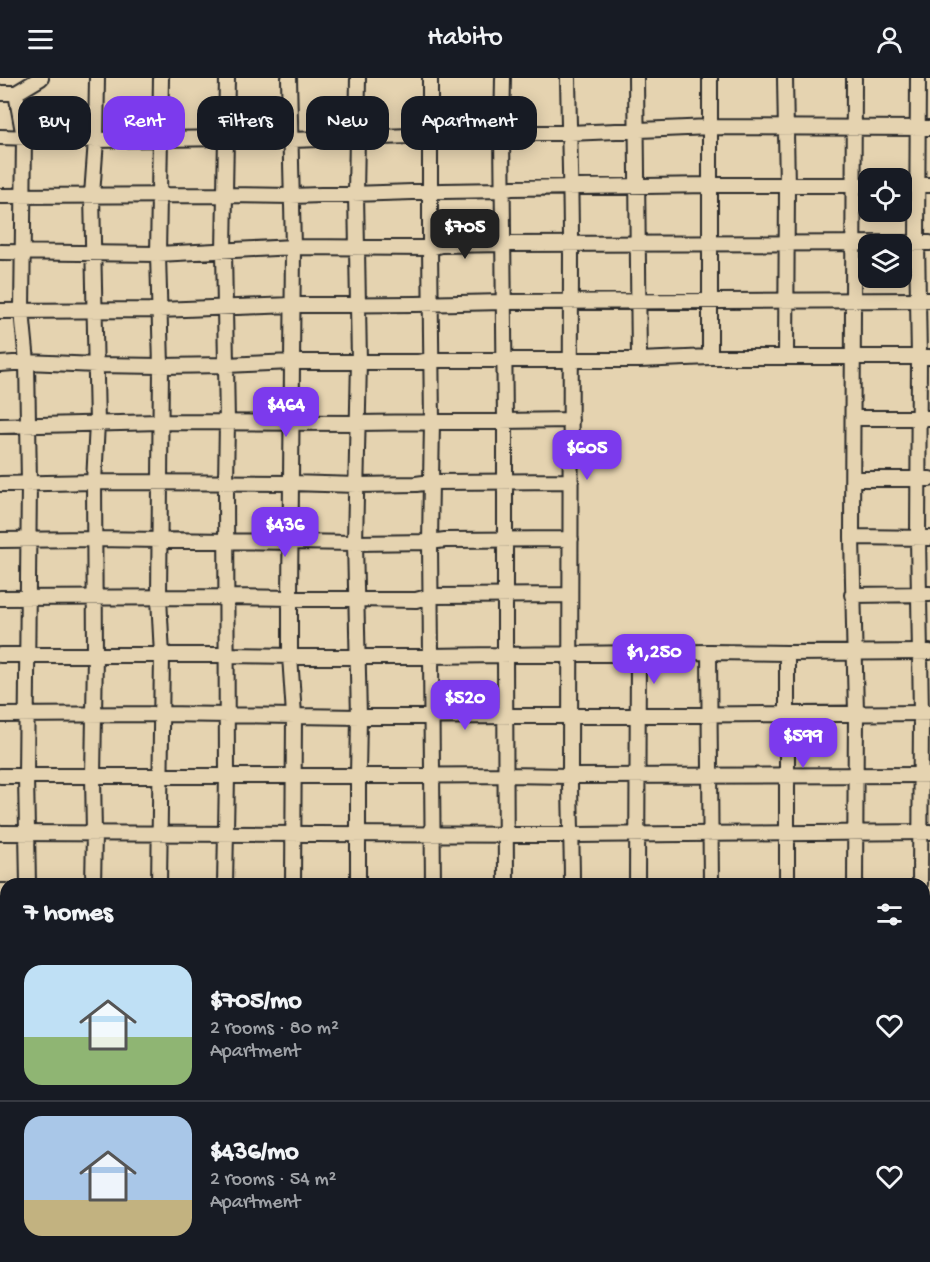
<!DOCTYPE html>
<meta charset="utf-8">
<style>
body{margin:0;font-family:"Gochi Hand",sans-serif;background:#242831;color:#f1f3f6;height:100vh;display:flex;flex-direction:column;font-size:22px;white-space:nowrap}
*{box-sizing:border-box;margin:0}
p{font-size:20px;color:#9ea1a6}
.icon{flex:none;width:33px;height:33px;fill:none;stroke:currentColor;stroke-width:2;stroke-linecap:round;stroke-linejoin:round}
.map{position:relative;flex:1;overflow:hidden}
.side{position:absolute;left:0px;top:800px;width:930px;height:386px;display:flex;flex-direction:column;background:#171b24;border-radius:18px 18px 0 0;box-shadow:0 3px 15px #0003}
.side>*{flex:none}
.hud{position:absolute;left:18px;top:18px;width:600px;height:54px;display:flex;gap:12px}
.tools{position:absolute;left:858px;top:90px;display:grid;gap:12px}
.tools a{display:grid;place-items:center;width:54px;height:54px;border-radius:12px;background:#171b24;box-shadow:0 3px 15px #0003;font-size:30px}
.price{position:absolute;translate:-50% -51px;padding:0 14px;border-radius:12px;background:#7c3aed;color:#fff;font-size:20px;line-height:39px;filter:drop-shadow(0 2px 3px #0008)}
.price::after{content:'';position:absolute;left:50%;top:36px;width:18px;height:14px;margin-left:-9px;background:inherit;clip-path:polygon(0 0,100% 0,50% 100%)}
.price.current{background:#222;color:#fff}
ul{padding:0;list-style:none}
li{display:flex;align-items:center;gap:18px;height:150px;padding:0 24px}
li+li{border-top:2px solid #363941}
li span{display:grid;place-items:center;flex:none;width:168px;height:120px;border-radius:18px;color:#555}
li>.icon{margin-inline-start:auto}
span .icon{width:72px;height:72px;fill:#fffc;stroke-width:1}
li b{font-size:26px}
h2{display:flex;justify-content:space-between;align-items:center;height:72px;padding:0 24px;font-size:26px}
.chip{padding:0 21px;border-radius:18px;background:#171b24;box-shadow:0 3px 15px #0003;font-size:21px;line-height:54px}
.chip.current{background:#7c3aed;color:#fff}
header{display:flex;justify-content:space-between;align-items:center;height:78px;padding:0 24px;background:#171b24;font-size:27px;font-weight:600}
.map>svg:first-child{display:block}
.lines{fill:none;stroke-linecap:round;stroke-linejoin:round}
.minor-casing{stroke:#2b2b2b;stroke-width:18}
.minor{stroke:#e5d3b0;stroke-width:14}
</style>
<header><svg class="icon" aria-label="menu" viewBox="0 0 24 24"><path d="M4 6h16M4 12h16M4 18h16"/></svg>Habito<svg class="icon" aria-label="person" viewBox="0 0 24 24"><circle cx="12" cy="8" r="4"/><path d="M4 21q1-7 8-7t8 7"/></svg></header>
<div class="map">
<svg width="930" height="1184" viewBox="0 0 930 1184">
<rect width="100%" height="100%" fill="#e5d3b0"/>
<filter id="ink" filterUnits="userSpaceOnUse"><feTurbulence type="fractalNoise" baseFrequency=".0167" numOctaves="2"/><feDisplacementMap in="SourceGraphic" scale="12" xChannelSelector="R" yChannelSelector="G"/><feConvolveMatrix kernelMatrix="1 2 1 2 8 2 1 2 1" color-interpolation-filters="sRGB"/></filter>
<g filter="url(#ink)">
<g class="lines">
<g class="minor-casing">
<path id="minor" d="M289,0L293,169L290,520V578L294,637L293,806
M358,0L356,116L359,283L355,465L359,639L358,698V806
M430,0V170L432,344L430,464L433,806
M503,0L502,55L505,343V577L506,806
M568,0C569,56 571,112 571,167C571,344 570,520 570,697C570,733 572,769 572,806
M636,0L639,282
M785,0L787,108L786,279
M854,0L852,459L856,635L855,806
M918,0L917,165L919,279L918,460L921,635L920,806
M0,15H16L41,0
M16,15L24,59L22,233L27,284L29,405L26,699L28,806
M0,59L96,62L227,60L291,62L502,55H569L710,49L930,50
M902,107H930
M0,118L225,117L291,118L443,113L503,112L512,110L711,107H868
M0,174L158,176L293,169L430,170L441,167L504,166L930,165
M0,233L159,232L292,227L416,226L503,224L930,222
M710,279V0
M0,286L27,284L96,287L161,288L227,287L292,284H418L432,282H639L710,279H930
M853,340H930
M0,348L160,344L358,345L571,342
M853,401H930
M0,406L94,404L291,405L357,407L416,406L431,404L571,403
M852,459L930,460
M0,462L94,461L355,465L430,464L445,462L571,461
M852,517L930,516
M0,520L226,519L416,522L431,518L569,517
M709,574L711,806
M0,577H226L358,579L709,574L787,575L930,574
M0,637L161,636L359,639L930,635
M0,698H358L506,697L570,698L930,697
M0,755L572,757L930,754
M93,806L94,755L93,698L95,576L94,404L97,345L92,117L96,62L97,0
M159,806L162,577L159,520L161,288L158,176L161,0
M225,806L227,698L226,405L227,344L224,173L227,0
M637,806L638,576
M787,806V575
M0,813H6
M924,880H930
M0,882H6
M0,951H6
M924,951H930
M0,1008H6
M924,1008H930
M0,1065H6
M924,1067H930
M0,1122H6
M924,1126H930
M0,1179H6
M22,1179V1184
M82,1179L930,1182"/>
</g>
<use href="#minor" class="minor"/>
</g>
</g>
</svg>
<div class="tools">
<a><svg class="icon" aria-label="locate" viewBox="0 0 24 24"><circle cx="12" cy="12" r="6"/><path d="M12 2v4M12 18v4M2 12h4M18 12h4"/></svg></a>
<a><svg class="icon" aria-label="layers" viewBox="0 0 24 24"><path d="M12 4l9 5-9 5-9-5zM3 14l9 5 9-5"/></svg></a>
</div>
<b class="price current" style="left:465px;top:182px">$705</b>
<b class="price" style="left:286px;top:360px">$464</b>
<b class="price" style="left:587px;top:403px">$605</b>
<b class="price" style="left:285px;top:480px">$436</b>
<b class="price" style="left:654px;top:607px">$1,250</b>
<b class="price" style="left:465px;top:653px">$520</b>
<b class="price" style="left:803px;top:691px">$599</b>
<div class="hud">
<a class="chip">Buy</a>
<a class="chip current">Rent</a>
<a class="chip">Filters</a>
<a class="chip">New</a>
<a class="chip">Apartment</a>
</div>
<section class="side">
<h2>7 homes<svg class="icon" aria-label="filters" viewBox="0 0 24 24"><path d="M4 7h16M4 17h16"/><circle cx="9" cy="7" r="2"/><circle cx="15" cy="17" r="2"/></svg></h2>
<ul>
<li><span style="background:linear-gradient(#bfe0f5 60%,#8fb573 0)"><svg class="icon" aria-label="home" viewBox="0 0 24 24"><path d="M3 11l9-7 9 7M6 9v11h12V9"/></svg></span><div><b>$705/mo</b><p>2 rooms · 80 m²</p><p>Apartment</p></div><svg class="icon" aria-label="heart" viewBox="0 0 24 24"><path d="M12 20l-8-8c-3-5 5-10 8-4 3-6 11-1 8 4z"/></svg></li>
<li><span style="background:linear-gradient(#a9c7e8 70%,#c2b280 0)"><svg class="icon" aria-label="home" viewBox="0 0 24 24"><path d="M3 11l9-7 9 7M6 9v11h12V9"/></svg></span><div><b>$436/mo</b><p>2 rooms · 54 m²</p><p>Apartment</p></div><svg class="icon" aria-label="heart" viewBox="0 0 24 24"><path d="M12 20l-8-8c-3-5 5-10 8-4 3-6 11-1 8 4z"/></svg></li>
</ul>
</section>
</div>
